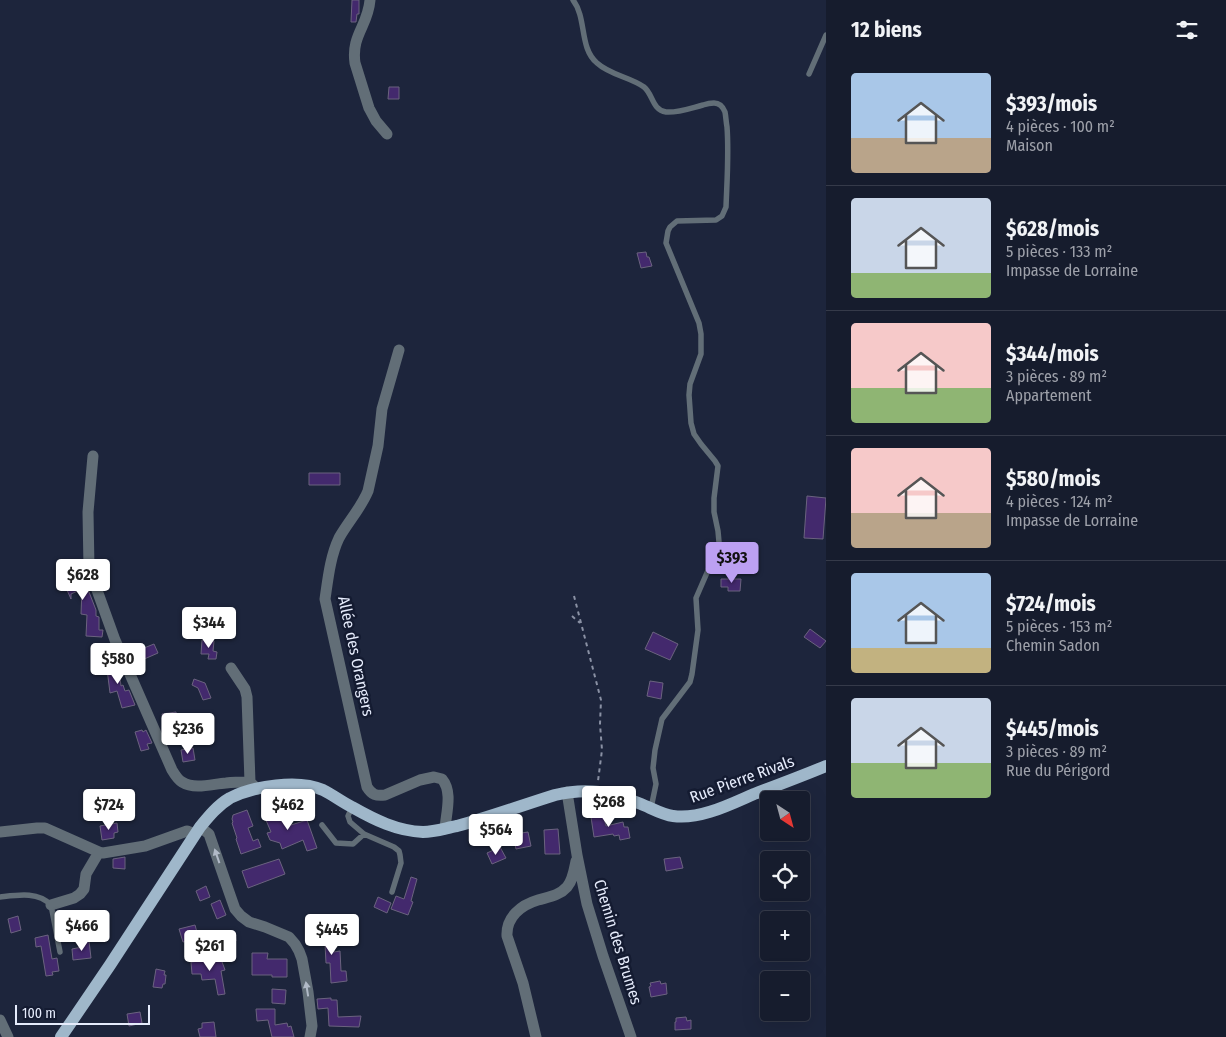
<!DOCTYPE html>
<html lang="fr">
<meta charset="utf-8">
<style>
body{margin:0;font-family:"Fira Sans Condensed",sans-serif;background:#232939;color:#f1f3f6;height:100vh;display:flex;flex-direction:column;font-size:19px;white-space:nowrap}
*{box-sizing:border-box;margin:0}
p{font-size:16px;color:#9ea1aa}
.icon{flex:none;width:28px;height:28px;fill:none;stroke:currentColor;stroke-width:2;stroke-linecap:round;stroke-linejoin:round}
.map{position:relative;flex:1;overflow:hidden}
.sheet{display:flex;flex-direction:column;background:#161c2d;width:400px}
.sheet>*{flex:none}
.needle{width:32px;rotate:144deg}
.controls{position:absolute;left:760px;top:791px;display:grid;gap:10px}
.controls a{display:grid;place-items:center;width:50px;height:50px;border-radius:5px;background:#161c2d;box-shadow:0 5px 20px #0002,0 0 0 1px #353a49;font-size:25px}
.scale{position:absolute;left:15px;bottom:12px;width:135px;box-sizing:border-box;padding-left:5px;border:2px solid #e6ecfc;border-top:0;font-size:14px;line-height:18px;white-space:nowrap;color:#e6ecfc;-webkit-text-stroke:4px #141b31;paint-order:stroke}
.price{position:absolute;translate:-50% -42px;padding:0 11px;border-radius:5px;background:#fff;color:#222;font-size:16px;line-height:32px;filter:drop-shadow(0 1px 2px #0008)}
.price::after{content:'';position:absolute;left:50%;top:30px;width:15px;height:11px;margin-left:-8px;background:inherit;clip-path:polygon(0 0,100% 0,50% 100%)}
.price.active{background:#bca0f2;color:#111}
ul{padding:0;list-style:none}
li{display:flex;align-items:center;gap:15px;height:125px;padding:0 25px}
li+li{border-top:1px solid #353a49}
li span{display:grid;place-items:center;flex:none;width:140px;height:100px;border-radius:5px;color:#555}
li>.icon{margin-inline-start:auto}
span .icon{width:60px;height:60px;fill:#fffc;stroke-width:1}
li b{font-size:21px}
h2{display:flex;justify-content:space-between;align-items:center;height:60px;padding:0 25px;font-size:21px}
main{display:flex;flex:1;min-height:0}
.map>svg:first-child{display:block}
.building{fill:#43296d;stroke:#6b637f}
.lines{fill:none;stroke-linecap:round;stroke-linejoin:round}
.path{stroke:#8a91a4;stroke-width:2;stroke-dasharray:4 4;stroke-linecap:butt}
.lane{stroke:#626e77;stroke-width:5.5}
.street{stroke:#626e77;stroke-width:11}
.primary{stroke:#9fb7ca;stroke-width:12}
.oneway{fill:#b1bac7}
.labels{text-anchor:middle;dominant-baseline:central;stroke-width:5;stroke-linejoin:round;paint-order:stroke}
.street-label{font-size:16px;fill:#e6ecfc;stroke:#141b31}
</style>
<main>
<div class="map">
<svg width="826" height="1037" viewBox="0 0 826 1037">
<rect width="100%" height="100%" fill="#1d253c"/>
<path class="building" d="M352,0H359V14H357L356,22H351Z
M389,87H399V99H388Z
M646,252L647,257H649L652,266L641,268L637,253Z
M309,473H340V485H309Z
M807,496L826,498L823,539L804,538Z
M60,567L68,568V571H73L72,580L82,576V574L96,610V616L99,617V630H103L102,637L86,636L87,615L81,614L82,589L71,594V599L59,572Z
M721,579H741L740,591H728V587H721Z
M810,629L826,641L820,648L804,637Z
M653,632L678,644L670,660L645,649Z
M202,640L214,641L213,651L217,652L216,659H208L209,654H201Z
M154,644L158,653L142,660V662L134,665L129,654Z
M113,659L114,668L116,667V671L119,670L121,686L123,685L125,691L129,690L135,705L122,708L117,691L110,693L107,669H104L103,661Z
M194,679L205,683L211,698L203,700L198,688L192,685Z
M650,681L663,683L661,699L647,696Z
M176,712L180,734L168,737L167,729H164L162,714Z
M142,730L143,732L146,730L152,743L147,744L149,749L141,751L135,732Z
M193,748L195,760L183,762L181,750Z
M278,806L284,821L288,820L291,825L307,820L317,848L307,851L303,840L282,849L280,843L270,840L267,833L271,832L263,813Z
M247,810L253,826L248,828L253,841L258,839L261,847L241,854L236,839L237,838L232,823L233,822L232,819L233,815Z
M603,814L606,826L623,822L624,827H628L630,838L620,840L619,835L614,836L613,834L594,837L591,817Z
M117,823L118,832L114,833V838L102,840L100,826Z
M558,829L560,854H545L544,830Z
M528,832L531,846L516,849L514,840H516L515,834Z
M500,847L506,858L492,864L487,853Z
M125,857V869L113,868V859Z
M680,857L683,868L666,871L664,859Z
M279,859L285,874L248,888L242,871Z
M411,877L417,879L411,901L413,902L408,915L391,909L396,896L404,899Z
M206,886L210,897L200,901L196,891Z
M378,897L391,903L387,913L374,907Z
M220,900L226,915L217,919L211,904Z
M18,916L21,930L11,933L8,919Z
M195,925L200,943L188,946L187,941L183,942L179,929Z
M328,926L334,952L340,951L341,971H346L347,981L331,983L330,963H326L325,944L319,945L316,929Z
M235,932L236,941L231,942L232,947L221,949L219,935Z
M48,935L52,959L57,958L59,971L52,972L53,975L46,976L41,946L36,947L35,938Z
M89,941L91,958L73,960L72,949L82,947L81,942Z
M252,953H268L267,959H287V977H272V975H252Z
M221,959L225,970L221,971L225,994L218,995L215,979L202,980L201,974H192L191,962Z
M156,969L165,971L164,975H166L165,984H163L162,988L153,987Z
M660,981L661,984L666,983L667,994L651,997L649,987L651,986L650,983Z
M272,989L286,990L285,1004L272,1003Z
M331,998V1000H337L338,1017L361,1016L359,1027L329,1026L328,1008L318,1009L317,999Z
M256,1009H275V1025L287,1023L288,1027L291,1026L294,1037H272L268,1020L257,1021Z
M140,1012L142,1023L129,1026L127,1014Z
M686,1017L687,1021L691,1020V1029L675,1030V1022H676V1018Z
M214,1022L216,1037H200L198,1029L202,1028V1023Z"/>
<g class="lines">
<path class="path" d="M574,596L601,700L600,724L602,750L598,781
M572,616L580,623"/>
<path class="lane" d="M573,0C587,18 579,48 597,63C610,75 630,77 644,87C653,94 652,110 666,112C678,113 691,108 703,105C706,104 710,103 714,103C719,103 723,107 725,112C726,117 726,122 727,127C729,153 727,180 726,207L722,216L716,220L677,221L670,227L668,231L666,243L699,323L701,334V354L690,384L689,395L691,423L694,434L701,444L715,461L718,466L714,498V512L718,531L719,542L716,552L696,598L698,630L692,674L690,682L662,719L655,750L653,768L656,784L651,808
M809,74L826,35
M352,807L348,816L350,822L364,834L394,847L399,851L400,855L401,863L392,892
M322,825L336,843L353,844L364,834
M0,897C17,895 38,891 51,905L60,952"/>
<path class="street" d="M370,0C368,26 351,35 355,63L369,108L376,121L387,134
M399,350L382,409L378,446L368,491C361,508 348,522 339,538C330,557 328,579 325,599L367,787C372,795 376,796 385,795L420,780L434,777L442,779C453,792 446,813 445,829
M93,456L88,512L89,568L115,640L172,770C175,775 178,780 182,782C195,790 212,784 226,783C234,782 242,782 250,782L257,789
M231,668L245,689L247,697L250,782
M567,792L577,855L587,904L603,956L631,1037
M200,827L209,834L228,889L235,909L241,916L249,922L265,927L289,937L295,944L299,951L302,959L308,992L312,1026L310,1037
M0,832L37,828H45L99,852L103,853L145,846L187,831L195,834
M51,905L74,898L80,894L84,889L86,874L99,852
M0,1020L8,1037
M536,1037L523,983L507,936C506,917 521,905 538,900C548,897 559,896 567,887C573,880 574,871 576,861"/>
<path class="primary" d="M61,1037L110,965L200,827C209,816 218,805 230,798C254,786 298,779 323,790C333,795 342,802 352,807C375,820 397,831 423,832C435,832 446,828 457,826C490,817 523,805 555,795C588,787 611,792 641,804C651,808 663,815 673,816C700,820 731,804 754,794C778,785 802,776 826,766"/>
</g>
<defs><path id="oneway-solid" d="M-6-.8H1V-3.2L6.5 0L1 3.2V.8H-6Z" transform="scale(1.25)"/></defs>
<g class="oneway">
<use href="#oneway-solid" transform="translate(217 856) rotate(-109)"/>
<use href="#oneway-solid" transform="translate(307 989) rotate(-99)"/>
</g>
<g class="labels">
<g class="street-label">
<text transform="translate(356 656) rotate(78)">Allée des Orangers</text>
<text transform="translate(742 779) rotate(-20)">Rue Pierre Rivals</text>
<text transform="translate(618 942) rotate(73)">Chemin des Brumes</text>
</g>
</g>
</svg>
<div class="controls">
<a><svg class="needle" viewBox="-14 -14 28 28"><path d="M0-13l5 13h-10z" fill="#e53935"/><path d="M0 13l5-13h-10z" fill="#9ea1aa"/></svg></a>
<a><svg class="icon" aria-label="locate" viewBox="0 0 24 24"><circle cx="12" cy="12" r="6"/><path d="M12 2v4M12 18v4M2 12h4M18 12h4"/></svg></a>
<a>+</a>
<a>−</a>
</div>
<div class="scale">100 m</div>
<b class="price active" style="left:732px;top:584px">$393</b>
<b class="price" style="left:83px;top:601px">$628</b>
<b class="price" style="left:209px;top:649px">$344</b>
<b class="price" style="left:118px;top:685px">$580</b>
<b class="price" style="left:188px;top:755px">$236</b>
<b class="price" style="left:609px;top:828px">$268</b>
<b class="price" style="left:109px;top:831px">$724</b>
<b class="price" style="left:288px;top:831px">$462</b>
<b class="price" style="left:496px;top:856px">$564</b>
<b class="price" style="left:82px;top:952px">$466</b>
<b class="price" style="left:332px;top:956px">$445</b>
<b class="price" style="left:210px;top:972px">$261</b>
</div>
<section class="sheet">
<h2>12 biens<svg class="icon" aria-label="filters" viewBox="0 0 24 24"><path d="M4 7h16M4 17h16"/><circle cx="9" cy="7" r="2"/><circle cx="15" cy="17" r="2"/></svg></h2>
<ul>
<li><span style="background:linear-gradient(#a9c7e8 65%,#b9a48a 0)"><svg class="icon" aria-label="home" viewBox="0 0 24 24"><path d="M3 11l9-7 9 7M6 9v11h12V9"/></svg></span><div><b>$393/mois</b><p>4 pièces · 100 m²</p><p>Maison</p></div></li>
<li><span style="background:linear-gradient(#c9d6e8 75%,#8fb573 0)"><svg class="icon" aria-label="home" viewBox="0 0 24 24"><path d="M3 11l9-7 9 7M6 9v11h12V9"/></svg></span><div><b>$628/mois</b><p>5 pièces · 133 m²</p><p>Impasse de Lorraine</p></div></li>
<li><span style="background:linear-gradient(#f6c9c9 65%,#8fb573 0)"><svg class="icon" aria-label="home" viewBox="0 0 24 24"><path d="M3 11l9-7 9 7M6 9v11h12V9"/></svg></span><div><b>$344/mois</b><p>3 pièces · 89 m²</p><p>Appartement</p></div></li>
<li><span style="background:linear-gradient(#f6c9c9 65%,#b9a48a 0)"><svg class="icon" aria-label="home" viewBox="0 0 24 24"><path d="M3 11l9-7 9 7M6 9v11h12V9"/></svg></span><div><b>$580/mois</b><p>4 pièces · 124 m²</p><p>Impasse de Lorraine</p></div></li>
<li><span style="background:linear-gradient(#a9c7e8 75%,#c2b280 0)"><svg class="icon" aria-label="home" viewBox="0 0 24 24"><path d="M3 11l9-7 9 7M6 9v11h12V9"/></svg></span><div><b>$724/mois</b><p>5 pièces · 153 m²</p><p>Chemin Sadon</p></div></li>
<li><span style="background:linear-gradient(#c9d6e8 65%,#8fb573 0)"><svg class="icon" aria-label="home" viewBox="0 0 24 24"><path d="M3 11l9-7 9 7M6 9v11h12V9"/></svg></span><div><b>$445/mois</b><p>3 pièces · 89 m²</p><p>Rue du Périgord</p></div></li>
</ul>
</section>
</main>
